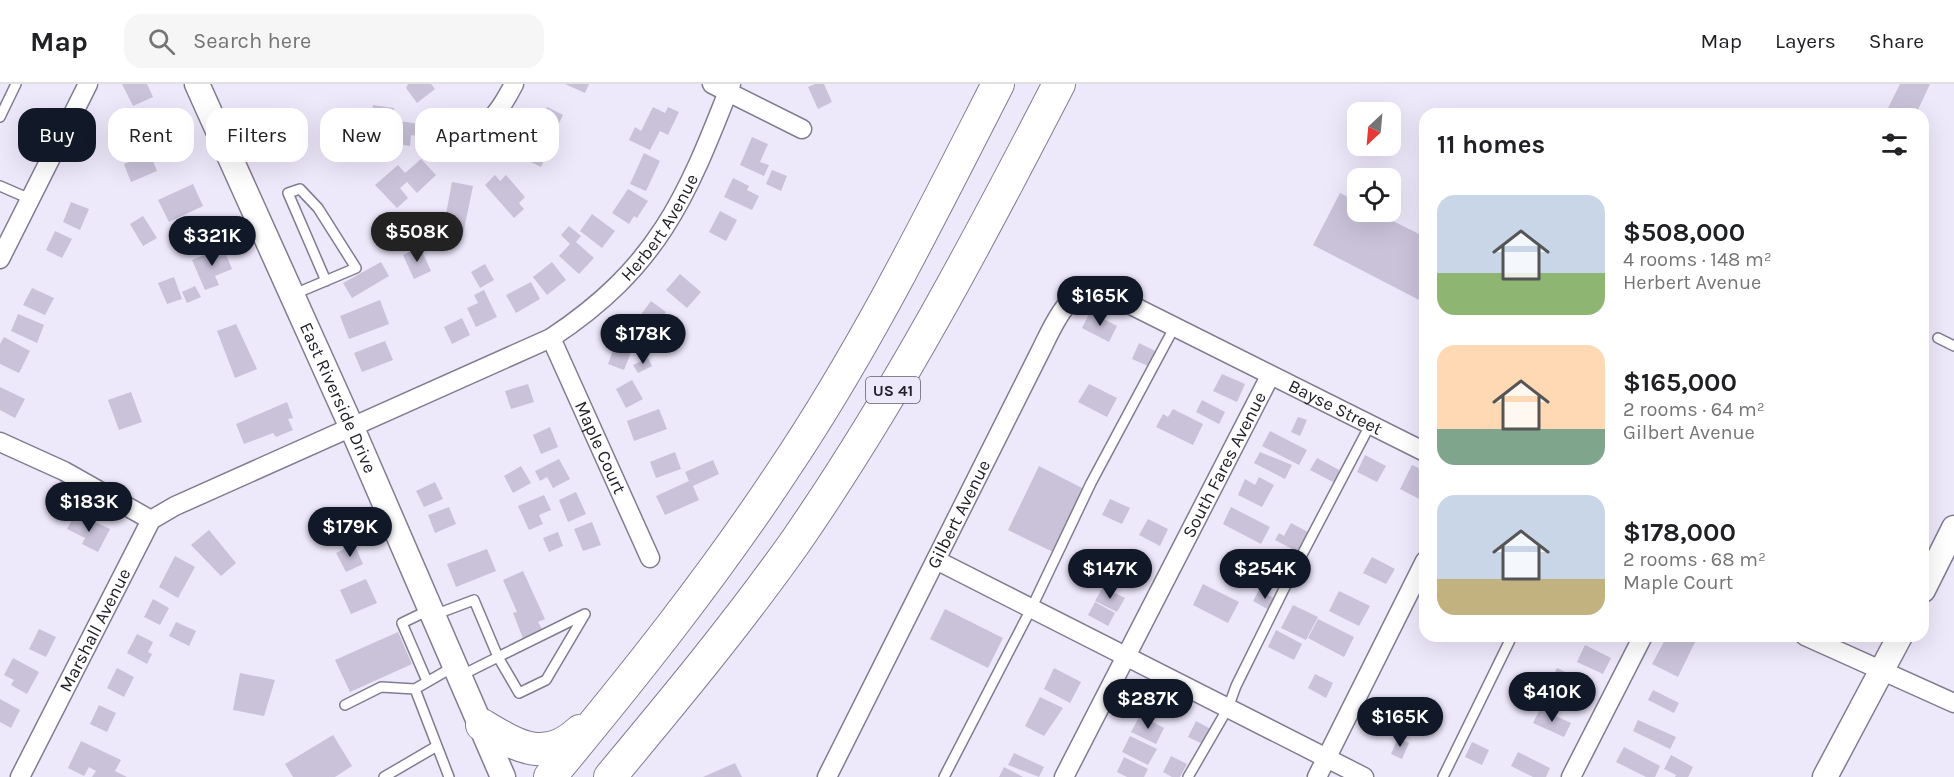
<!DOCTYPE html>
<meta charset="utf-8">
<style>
body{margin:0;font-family:Karla,sans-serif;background:#f6f6f6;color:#202124;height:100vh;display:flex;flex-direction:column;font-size:22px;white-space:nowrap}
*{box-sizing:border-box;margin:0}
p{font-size:20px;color:#757577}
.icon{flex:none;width:33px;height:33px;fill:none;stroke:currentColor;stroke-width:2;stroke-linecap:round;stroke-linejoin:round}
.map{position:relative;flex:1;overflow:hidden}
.sheet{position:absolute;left:1419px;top:24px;width:510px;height:534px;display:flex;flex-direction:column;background:#fff;border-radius:18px;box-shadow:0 6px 24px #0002}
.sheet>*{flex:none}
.guide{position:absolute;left:18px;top:24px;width:570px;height:54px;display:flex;gap:12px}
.needle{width:39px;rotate:206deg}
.controls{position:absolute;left:1347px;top:18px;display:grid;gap:12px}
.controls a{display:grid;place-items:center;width:54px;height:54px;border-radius:12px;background:#fff;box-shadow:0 6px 24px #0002;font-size:30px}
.price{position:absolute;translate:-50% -51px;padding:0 14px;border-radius:21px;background:#111827;color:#fff;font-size:20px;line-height:39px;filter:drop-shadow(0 2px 3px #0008)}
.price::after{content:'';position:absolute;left:50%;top:36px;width:18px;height:14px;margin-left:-9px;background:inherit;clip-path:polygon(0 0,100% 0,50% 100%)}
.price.selected{background:#222;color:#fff}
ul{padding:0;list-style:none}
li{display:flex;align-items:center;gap:18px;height:150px;padding:0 18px}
li span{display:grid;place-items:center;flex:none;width:168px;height:120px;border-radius:18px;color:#555}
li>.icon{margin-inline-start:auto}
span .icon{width:72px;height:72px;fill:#fffc;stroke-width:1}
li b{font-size:26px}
h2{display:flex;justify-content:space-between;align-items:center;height:72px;padding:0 18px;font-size:26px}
.tag{padding:0 21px;border-radius:18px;background:#fff;box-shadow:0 6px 24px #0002;font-size:21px;line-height:54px}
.tag.selected{background:#111827;color:#fff}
header{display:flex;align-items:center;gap:36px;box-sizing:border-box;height:84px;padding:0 30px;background:#fff;border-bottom:2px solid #e0e0e0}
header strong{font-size:28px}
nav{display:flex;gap:33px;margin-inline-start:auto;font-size:21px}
.search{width:420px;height:54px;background:#f6f6f6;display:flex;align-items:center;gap:15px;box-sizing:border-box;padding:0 21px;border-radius:18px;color:#757577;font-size:22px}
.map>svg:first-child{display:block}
.building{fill:#c9c2d9}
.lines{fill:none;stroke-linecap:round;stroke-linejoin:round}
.service-casing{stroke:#827c91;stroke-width:12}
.minor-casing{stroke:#827c91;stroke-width:21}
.tertiary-casing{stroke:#827c91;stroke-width:27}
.trunk-casing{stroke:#827c91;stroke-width:34}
.service{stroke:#fff;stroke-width:9}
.minor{stroke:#fff;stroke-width:18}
.tertiary{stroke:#fff;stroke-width:24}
.trunk{stroke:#fff;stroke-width:32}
.labels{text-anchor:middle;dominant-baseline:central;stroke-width:4.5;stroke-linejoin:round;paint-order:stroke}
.shield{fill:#eee8fb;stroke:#605d68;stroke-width:1.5}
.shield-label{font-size:16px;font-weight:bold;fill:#232129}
.street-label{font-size:18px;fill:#232129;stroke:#eee8fb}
</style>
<header>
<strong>Map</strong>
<div class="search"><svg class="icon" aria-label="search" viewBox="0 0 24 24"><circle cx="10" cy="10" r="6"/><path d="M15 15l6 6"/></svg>Search here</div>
<nav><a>Map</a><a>Layers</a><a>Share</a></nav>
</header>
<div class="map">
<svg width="1954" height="693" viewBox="0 0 1954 693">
<rect width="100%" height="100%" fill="#eee8fb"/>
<path class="building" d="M122,0H147L153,13L133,22Z
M408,0H431L435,5L417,19L406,4Z
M565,0H589L585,9Z
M815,0H824L832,18L818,25L808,3Z
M1900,0H1930L1916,30H1885Z
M373,21L394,24L393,36L419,40L417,52L411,51L410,62L369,56Z
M547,23L563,31L553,52L536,44Z
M653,23L665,29L668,23L679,28L668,51L660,47L650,66L629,56L635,43L641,47Z
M182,35L191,56L158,69L150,48Z
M295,41L301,59L268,71L261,54Z
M752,53L768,60L760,78L769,81L764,92L740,81Z
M534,56L550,64L541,83L525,75Z
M644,69L660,77L646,107L630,100Z
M150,70L157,87L131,98L124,80Z
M421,75L436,91L417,109L407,98L400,104L408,114L397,124L375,101L398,81L405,89Z
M772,86L787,92L781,107L766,100Z
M495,91L500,97L506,91L525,113L519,119L524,125L514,134L485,101Z
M733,94L749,102L747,106L759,112L752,126L724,113Z
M452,98L473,102L463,150L443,146Z
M193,100L203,122L169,138L158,116Z
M628,105L648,117L637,134L634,132L629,140L612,129Z
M1340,109L1358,118V128H1375L1425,153V219L1313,161Z
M71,118L89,125L80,146L63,138Z
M720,127L737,136L726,157L709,148Z
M592,130L615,147L602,164L580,147Z
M143,132L157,154L143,162L130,140Z
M569,142L581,152L576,158L594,174L579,190L559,172L570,160L561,151Z
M55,147L72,155L62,174L46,166Z
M223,163L232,185L215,192L219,201L205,206L192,176Z
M420,163L431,187L414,195L403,171Z
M381,178L389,192L352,214L343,199Z
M552,178L566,196L547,211L533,193Z
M485,180L494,196L480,204L471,188Z
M680,190L701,208L687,224L666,206Z
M174,193L182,215L167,220L158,199Z
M531,198L540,215L516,229L506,211Z
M195,202L201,213L187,219L182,208Z
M32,204L54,214L45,231L23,221Z
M484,206L497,233L476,243L467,224L478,219L474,211Z
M380,216L389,240L349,255L340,232Z
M651,217L666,228L651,247L637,236Z
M1090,228L1117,242L1109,258L1082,244Z
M18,230L44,241L37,259L11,247Z
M462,234L470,251L452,260L444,243Z
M236,240L257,285L235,294L217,247Z
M618,252L635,258L624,286L608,280Z
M4,253L30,267L19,289L0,280V260Z
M385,257L393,276L362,288L354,269Z
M1139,259L1155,267L1148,282L1132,275Z
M648,274L652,282L638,289L633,281Z
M1222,290L1245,300L1237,318L1213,307Z
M632,296L643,315L626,324L616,305Z
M528,300L534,318L511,325L505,307Z
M1089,300L1117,314L1107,333L1078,318Z
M0,303L25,315L15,334L0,326Z
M131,308L142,338L119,346L108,316Z
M1202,316L1225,328L1219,340L1196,328Z
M287,318L293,334L288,335L293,346L276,353L273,349L244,360L236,340Z
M659,325L667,345L634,357L627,337Z
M1173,325L1203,340L1193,361L1156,343L1163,330L1168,333Z
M1298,333L1307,336L1300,352L1291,348Z
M550,343L558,363L541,370L533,351Z
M1270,347L1307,366L1299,381L1262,362Z
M675,368L681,385L656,394L650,378Z
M1260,368L1292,381L1285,395L1254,379Z
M1365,371L1386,382L1377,398L1357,388Z
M1317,374L1341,387L1335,399L1310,386Z
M559,375L570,395L553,404L547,393L540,397L535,387Z
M713,376L719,390L693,402L699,416L665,431L656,412L689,397L685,388Z
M1412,381L1425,387V418L1400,405Z
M521,382L531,399L513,409L504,392Z
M1039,382L1084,405L1053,468L1008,446Z
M1259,393L1274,401L1262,423L1238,411L1245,395L1255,401Z
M435,398L443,415L424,423L416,407Z
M576,408L586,430L568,438L559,416Z
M544,411L551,426L539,431L543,440L529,446L518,422Z
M1110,415L1130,424L1122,440L1102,431Z
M449,423L456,440L435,449L428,431Z
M1231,423L1270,443L1261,460L1223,440Z
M74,432L91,440L93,437L110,445L98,468L82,460L85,454L67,445Z
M1148,435L1168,445L1160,462L1139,451Z
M592,438L601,461L583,467L574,445Z
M1291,439L1310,449L1300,469L1275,456L1279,449L1284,452Z
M209,446L236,479L221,492L191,461Z
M558,448L563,462L549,468L543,454Z
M354,460L363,480L346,488L336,469Z
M487,465L496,487L456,503L447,480Z
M175,472L195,483L178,514L159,503Z
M1372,473L1395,485L1386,500L1363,489Z
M523,487L545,535L538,538L543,547L524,557L513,529L517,528L503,496Z
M366,495L377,519L351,530L340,506Z
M1203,500L1239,518L1228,539L1193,521Z
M1103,503L1125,514L1117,528L1095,517Z
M1259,506L1277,516L1271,527L1253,517Z
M1339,507L1370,522L1359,542L1329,527Z
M153,515L169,524L160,541L144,533Z
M1095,518L1115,529L1108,542L1088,531Z
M1293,521L1318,533L1306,556L1281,544Z
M945,525L1003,554L988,584L930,555Z
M1318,535L1354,553L1344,573L1308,554Z
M176,538L196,547L189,562L169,552Z
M39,545L56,553L46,573L29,565Z
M1276,546L1302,560L1294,576L1268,563Z
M398,548L412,580L350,608L335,576Z
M137,550L153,558L148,568L152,570L147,580L127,569Z
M1667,552H1698L1678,593L1652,580Z
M1585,561L1611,574L1603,590L1577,578Z
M13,574L39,588L27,610L11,601L14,596L4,591Z
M117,584L134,593L124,613L107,604Z
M1054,584L1081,598L1070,619L1044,605Z
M1557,584L1588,599L1579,620L1547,605Z
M240,589L275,596L264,632L233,626Z
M1315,590L1333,599L1326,614L1308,604Z
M1653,606L1679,619L1674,629L1648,616Z
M1040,613L1063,624L1044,652L1025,642Z
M0,615L20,626L11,644L0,638Z
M99,621L116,629L107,648L90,640Z
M1540,625L1571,639L1564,653L1533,639Z
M1140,631L1164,644L1156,660L1131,648Z
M1638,636L1676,653L1670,665L1633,647Z
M1196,637L1211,645L1203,660L1188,653Z
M333,651L352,682L335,693H293L285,680Z
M1130,652L1157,665L1148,681L1122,668Z
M1398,654L1409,659L1402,675L1391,670Z
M81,657L121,676L115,687L127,693H92L96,687L89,683L84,692L68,684Z
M1472,658L1489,666L1482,681L1465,673Z
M1624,663L1660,682L1655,693H1646L1616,678Z
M1518,668L1550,684L1546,693H1533L1511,682Z
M1014,669L1044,683L1039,693L1008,681Z
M1671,671L1693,683L1688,693H1675L1676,691L1664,685Z
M1171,672L1187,680L1180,693H1172L1163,688Z
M1124,673L1148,685L1144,693H1127L1117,688Z
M735,679L742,693H703Z
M1004,683L1023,693H999Z"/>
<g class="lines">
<g class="service-casing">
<path id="service" d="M0,33L16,0
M0,102L30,115
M292,211L356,184L318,124L300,105L288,109L326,197
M1938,254L1954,262
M585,530L546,596L519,609L498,573Z
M434,531L474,516L498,573L460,592
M427,597L402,539L429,526
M345,621L381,603L415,605
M384,693L437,662
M449,693L415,605L453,583
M944,693L1032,523L1091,399L1175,242
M1188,693L1228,624L1236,602L1283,507L1370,341
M1443,693L1512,552"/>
</g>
<g class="minor-casing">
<g id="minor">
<path d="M712,0L802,45"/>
<path d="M464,52C491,41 501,25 514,0"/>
<path d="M0,175L88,0"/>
<path id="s1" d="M551,254L650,474"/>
<path d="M0,358L64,387L151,436"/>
<path d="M936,476L1364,693"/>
<path d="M1805,552L1954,619"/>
<path id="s2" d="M20,693L151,436L175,422L551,254C658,183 686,115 731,0"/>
<path id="s3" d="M827,693L1040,268C1051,247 1068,200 1100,206C1105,207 1112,211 1117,214L1425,368"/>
<path id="s4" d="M1064,693L1270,292"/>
<path d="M1317,693L1425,477"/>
<path d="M1571,693L1643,552"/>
</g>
</g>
<g class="tertiary-casing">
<g id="tertiary">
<path id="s5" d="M197,0L352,344L503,693"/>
<path d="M1923,506L1954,444"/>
<path d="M1825,693L1900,552"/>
</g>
</g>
<g class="trunk-casing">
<path id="trunk" d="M482,641C517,662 545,680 580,647
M550,693C633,593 713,493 784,385C866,263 931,131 998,0
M610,693C674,616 738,539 796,457C896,312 978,157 1059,0"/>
</g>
<use href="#service" class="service"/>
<use href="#minor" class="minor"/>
<use href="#tertiary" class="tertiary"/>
<use href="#trunk" class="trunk"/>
</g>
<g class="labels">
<rect class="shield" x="866" y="293" width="54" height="26" rx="4.5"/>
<g class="shield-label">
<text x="893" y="306">US 41</text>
</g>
<g class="street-label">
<text stroke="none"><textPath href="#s2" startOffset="885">Herbert Avenue</textPath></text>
<text stroke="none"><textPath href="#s5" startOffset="344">East Riverside Drive</textPath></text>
<text stroke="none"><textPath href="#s3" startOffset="831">Bayse Street</textPath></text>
<text stroke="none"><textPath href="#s1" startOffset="120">Maple Court</textPath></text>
<text stroke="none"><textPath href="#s4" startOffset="351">South Fares Avenue</textPath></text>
<text stroke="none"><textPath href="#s3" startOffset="294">Gilbert Avenue</textPath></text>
<text stroke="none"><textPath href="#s2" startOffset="165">Marshall Avenue</textPath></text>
</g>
</g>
</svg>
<div class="controls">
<a><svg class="needle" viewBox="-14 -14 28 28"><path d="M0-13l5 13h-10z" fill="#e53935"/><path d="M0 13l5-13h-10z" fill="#757577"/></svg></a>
<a><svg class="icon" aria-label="locate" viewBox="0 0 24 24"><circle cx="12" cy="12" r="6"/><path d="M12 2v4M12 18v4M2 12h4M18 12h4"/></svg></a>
</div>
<b class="price selected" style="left:417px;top:179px">$508K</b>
<b class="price" style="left:212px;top:183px">$321K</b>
<b class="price" style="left:1100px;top:243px">$165K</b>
<b class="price" style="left:643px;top:281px">$178K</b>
<b class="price" style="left:89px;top:449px">$183K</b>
<b class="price" style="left:350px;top:474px">$179K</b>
<b class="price" style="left:1110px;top:516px">$147K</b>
<b class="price" style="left:1265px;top:516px">$254K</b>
<b class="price" style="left:1552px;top:639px">$410K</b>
<b class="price" style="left:1148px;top:646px">$287K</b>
<b class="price" style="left:1400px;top:664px">$165K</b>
<div class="guide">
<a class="tag selected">Buy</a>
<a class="tag">Rent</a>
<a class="tag">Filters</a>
<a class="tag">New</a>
<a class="tag">Apartment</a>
</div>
<section class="sheet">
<h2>11 homes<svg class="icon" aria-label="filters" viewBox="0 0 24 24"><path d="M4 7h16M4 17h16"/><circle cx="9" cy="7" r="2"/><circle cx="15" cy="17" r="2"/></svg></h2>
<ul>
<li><span style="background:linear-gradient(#c9d6e8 65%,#8fb573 0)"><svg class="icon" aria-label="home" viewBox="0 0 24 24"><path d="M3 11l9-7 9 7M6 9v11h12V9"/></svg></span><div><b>$508,000</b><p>4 rooms · 148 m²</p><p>Herbert Avenue</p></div></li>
<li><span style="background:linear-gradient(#ffd9b3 70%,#7fa58c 0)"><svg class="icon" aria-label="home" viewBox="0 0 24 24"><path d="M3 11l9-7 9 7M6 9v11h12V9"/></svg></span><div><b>$165,000</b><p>2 rooms · 64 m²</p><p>Gilbert Avenue</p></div></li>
<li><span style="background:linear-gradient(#c9d6e8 70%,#c2b280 0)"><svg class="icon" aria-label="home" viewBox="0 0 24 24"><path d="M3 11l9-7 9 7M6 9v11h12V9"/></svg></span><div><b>$178,000</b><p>2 rooms · 68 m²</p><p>Maple Court</p></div></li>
</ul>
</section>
</div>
